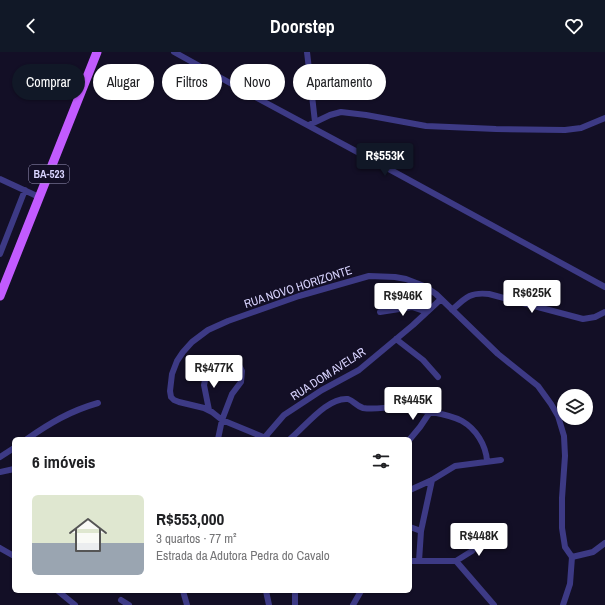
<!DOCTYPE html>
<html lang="pt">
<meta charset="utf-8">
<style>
body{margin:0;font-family:"Archivo Narrow",sans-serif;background:#f2f2f2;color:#202124;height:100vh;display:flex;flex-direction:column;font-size:15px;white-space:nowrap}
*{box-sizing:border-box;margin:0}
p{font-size:13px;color:#757577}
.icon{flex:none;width:22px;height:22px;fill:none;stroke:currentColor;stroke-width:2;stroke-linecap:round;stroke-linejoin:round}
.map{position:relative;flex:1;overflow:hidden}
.side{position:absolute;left:12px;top:385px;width:400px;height:156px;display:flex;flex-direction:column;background:#fff;border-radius:6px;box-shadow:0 1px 3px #0004}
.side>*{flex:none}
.guide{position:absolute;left:12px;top:12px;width:400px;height:36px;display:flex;gap:8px}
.tools{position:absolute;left:557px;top:337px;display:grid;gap:8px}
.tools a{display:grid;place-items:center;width:36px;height:36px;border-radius:50%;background:#fff;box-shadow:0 1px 3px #0004;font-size:20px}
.price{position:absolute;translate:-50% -34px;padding:0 9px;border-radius:4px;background:#fff;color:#222;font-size:13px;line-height:26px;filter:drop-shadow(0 1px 2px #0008)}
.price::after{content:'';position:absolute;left:50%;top:24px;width:12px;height:9px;margin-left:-6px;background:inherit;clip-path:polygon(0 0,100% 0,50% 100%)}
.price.active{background:#111827;color:#fff}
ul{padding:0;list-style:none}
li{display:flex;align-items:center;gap:12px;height:100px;padding:0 20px}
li+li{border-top:1px solid #e0e0e0}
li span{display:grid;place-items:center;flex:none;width:112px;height:80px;border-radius:6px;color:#555}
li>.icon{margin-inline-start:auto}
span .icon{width:48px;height:48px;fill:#fffc;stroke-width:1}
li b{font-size:17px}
h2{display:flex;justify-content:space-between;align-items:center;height:48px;padding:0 20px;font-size:17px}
.tag{padding:0 14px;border-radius:18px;background:#fff;box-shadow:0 1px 3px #0004;font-size:14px;line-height:36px}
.tag.active{background:#111827;color:#fff}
header{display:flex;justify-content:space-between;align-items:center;height:52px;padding:0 20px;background:#111827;color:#fff;font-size:18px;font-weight:700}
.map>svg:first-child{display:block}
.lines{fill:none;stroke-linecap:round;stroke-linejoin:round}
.street{stroke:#3d3a85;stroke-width:6}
.primary{stroke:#c25bff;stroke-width:9}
.labels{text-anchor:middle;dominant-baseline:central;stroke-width:3.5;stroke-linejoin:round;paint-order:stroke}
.shield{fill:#130f26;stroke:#9e99be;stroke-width:1}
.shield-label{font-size:11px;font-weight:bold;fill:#d9d4ff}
.street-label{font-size:12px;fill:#d9d4ff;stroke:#130f26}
</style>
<header><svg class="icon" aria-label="back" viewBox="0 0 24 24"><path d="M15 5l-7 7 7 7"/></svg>Doorstep<svg class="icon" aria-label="heart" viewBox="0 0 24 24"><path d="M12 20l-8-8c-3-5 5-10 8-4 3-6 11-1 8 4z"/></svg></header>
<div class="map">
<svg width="605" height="553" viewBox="0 0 605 553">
<rect width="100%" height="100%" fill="#130f26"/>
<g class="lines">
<path class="street" d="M174,0L257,46L376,110L605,235
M307,0L315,70
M309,73L330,63L341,60L366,63L426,74L496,77L565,78L581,76L605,66
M0,127L39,145
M0,202L25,138
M452,258C466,245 470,240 489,242L583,267L595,265L605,260
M380,260L412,255L427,260
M396,287L423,308L438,325
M209,358L204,333L206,324C216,316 227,310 240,315L242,319L241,330L232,342L222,368L218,387
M265,385L284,363L322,338L359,318L413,273L441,247
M27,387C50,371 70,359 98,351
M268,387L222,368L212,360L204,356L179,350L174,348L171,345L170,339L172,322L177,309L183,300L192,290L208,278L228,269L299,244L369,224L395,225L406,227L424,234L436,242L498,302L538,334L551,352L558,364L564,384L565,404L562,446V476L565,495L572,505L570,532L563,553
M290,387C305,375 327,345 348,347C354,349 356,354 363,356C375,358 385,355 397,355C412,356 450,362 462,369C476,377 486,393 487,409
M410,387L420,375L430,360
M0,405L14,396
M0,420L14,417
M410,438L432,428L455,414L501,408
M410,475L421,479L432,428
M0,496L14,504
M572,505L593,500L605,491
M410,509H456L494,553
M419,509L421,479
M456,509L472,499L488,482
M58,539L75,553
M183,539L187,553
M266,539L269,553
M121,548L129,553
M295,553V539
M353,553L361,539"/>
<path class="primary" d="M0,244L97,0"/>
</g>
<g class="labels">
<rect class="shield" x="29" y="113" width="40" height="18" rx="3"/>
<g class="shield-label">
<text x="49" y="122">BA-523</text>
</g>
<g class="street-label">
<text transform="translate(298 235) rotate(-18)">RUA NOVO HORIZONTE</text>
<text transform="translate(328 322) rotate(-33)">RUA DOM AVELAR</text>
</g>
</g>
</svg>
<div class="tools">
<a><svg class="icon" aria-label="layers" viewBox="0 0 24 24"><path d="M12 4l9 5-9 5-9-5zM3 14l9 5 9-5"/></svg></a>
</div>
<b class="price active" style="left:385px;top:125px">R$553K</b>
<b class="price" style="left:532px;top:262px">R$625K</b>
<b class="price" style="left:403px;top:265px">R$946K</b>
<b class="price" style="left:214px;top:337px">R$477K</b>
<b class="price" style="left:413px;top:369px">R$445K</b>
<b class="price" style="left:479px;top:505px">R$448K</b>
<div class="guide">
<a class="tag active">Comprar</a>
<a class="tag">Alugar</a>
<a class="tag">Filtros</a>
<a class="tag">Novo</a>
<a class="tag">Apartamento</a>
</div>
<section class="side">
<h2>6 imóveis<svg class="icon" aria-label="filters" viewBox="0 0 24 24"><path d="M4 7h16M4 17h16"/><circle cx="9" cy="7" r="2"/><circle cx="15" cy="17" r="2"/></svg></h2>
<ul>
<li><span style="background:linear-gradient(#dfe7d0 60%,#9aa5b1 0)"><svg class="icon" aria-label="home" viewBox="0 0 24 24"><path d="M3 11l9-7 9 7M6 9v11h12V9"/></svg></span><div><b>R$553,000</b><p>3 quartos · 77 m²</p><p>Estrada da Adutora Pedra do Cavalo</p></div></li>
</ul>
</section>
</div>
